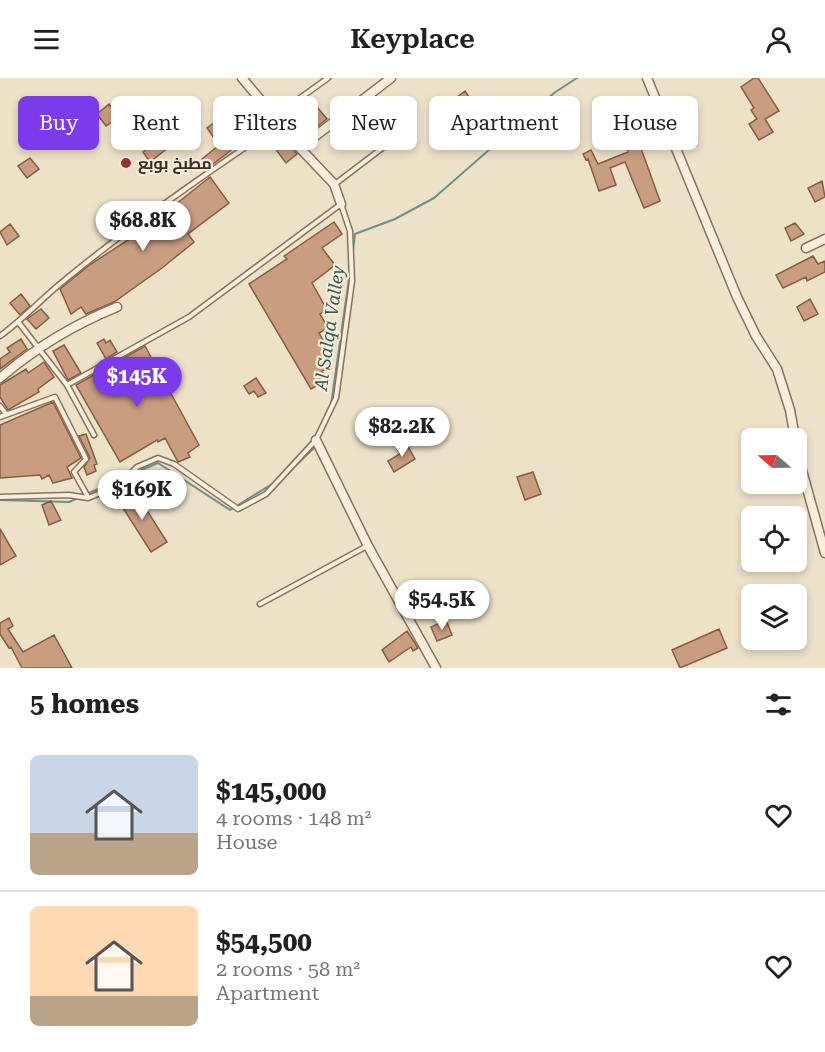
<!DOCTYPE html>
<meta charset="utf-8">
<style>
body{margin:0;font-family:"Roboto Serif",Cairo,serif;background:#f2f2f2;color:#202124;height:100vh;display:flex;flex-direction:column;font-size:22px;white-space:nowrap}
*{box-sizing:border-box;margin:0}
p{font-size:20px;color:#757577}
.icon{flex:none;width:33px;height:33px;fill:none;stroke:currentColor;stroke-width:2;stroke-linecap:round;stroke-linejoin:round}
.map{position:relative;height:590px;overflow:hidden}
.drawer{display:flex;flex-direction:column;background:#fff;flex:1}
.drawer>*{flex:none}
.top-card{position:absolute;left:18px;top:18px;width:789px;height:54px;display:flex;gap:12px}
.needle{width:39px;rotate:290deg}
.fabs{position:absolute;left:741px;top:350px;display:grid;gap:12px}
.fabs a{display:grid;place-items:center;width:66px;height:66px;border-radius:9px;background:#fff;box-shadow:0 3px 9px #0003;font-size:30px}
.price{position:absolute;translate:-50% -51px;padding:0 14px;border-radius:21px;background:#fff;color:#222;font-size:20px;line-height:39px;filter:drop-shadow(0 2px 3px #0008)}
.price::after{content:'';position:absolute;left:50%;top:36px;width:18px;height:14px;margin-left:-9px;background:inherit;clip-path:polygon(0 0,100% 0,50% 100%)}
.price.current{background:#7c3aed;color:#fff}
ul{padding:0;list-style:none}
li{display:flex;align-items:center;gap:18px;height:150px;padding:0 30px}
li+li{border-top:2px solid #e0e0e0}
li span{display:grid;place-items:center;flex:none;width:168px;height:120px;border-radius:9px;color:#555}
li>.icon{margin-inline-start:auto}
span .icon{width:72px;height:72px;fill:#fffc;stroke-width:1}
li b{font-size:26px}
h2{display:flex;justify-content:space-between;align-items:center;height:72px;padding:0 30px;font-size:26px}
.pill{padding:0 21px;border-radius:9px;background:#fff;box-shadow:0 3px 9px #0003;font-size:21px;line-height:54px}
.pill.current{background:#7c3aed;color:#fff}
header{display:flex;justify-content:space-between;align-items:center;height:78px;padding:0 30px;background:#fff;font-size:27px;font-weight:600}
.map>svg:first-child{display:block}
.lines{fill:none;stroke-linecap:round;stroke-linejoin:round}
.stream{stroke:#708f87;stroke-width:2}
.building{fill:#c99d80;stroke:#865d45;stroke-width:1.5}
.service-casing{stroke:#88735e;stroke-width:7}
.minor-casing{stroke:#88735e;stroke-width:11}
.service{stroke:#f8eedb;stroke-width:4}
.minor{stroke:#f8eedb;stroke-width:8}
.poi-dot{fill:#943134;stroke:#f4ebd8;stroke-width:2}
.labels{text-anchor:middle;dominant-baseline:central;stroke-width:4.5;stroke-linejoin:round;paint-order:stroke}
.poi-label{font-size:16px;font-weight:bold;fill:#392c21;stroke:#f4ebd8;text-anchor:start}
.water-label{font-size:18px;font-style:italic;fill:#315855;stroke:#f4ebd8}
</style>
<header><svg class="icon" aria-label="menu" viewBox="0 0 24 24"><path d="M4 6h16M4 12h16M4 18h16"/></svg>Keyplace<svg class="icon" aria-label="person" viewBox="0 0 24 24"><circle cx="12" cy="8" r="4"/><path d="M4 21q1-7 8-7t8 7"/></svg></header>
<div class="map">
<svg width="825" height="590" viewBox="0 0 825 590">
<rect width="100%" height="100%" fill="#ede1c8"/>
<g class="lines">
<path class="stream" d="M353,173L355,156L395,141L434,120L554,15L577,0
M331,327L350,194
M289,394L315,369
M130,397L158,385L230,432L272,406
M86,416L125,400
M0,422L69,424L78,420"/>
</g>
<path class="building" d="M754,0H758L779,33L765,41L773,54L759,62L749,46L757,41L751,32L754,30L741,9Z
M465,13L469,19L457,28L462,35L453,42L444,29Z
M249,20L267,45L209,89L202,81L219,67L207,50Z
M109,26L119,39L106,48L97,36Z
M317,29L327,41L309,55L300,42Z
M60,30L69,42L57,51L48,38Z
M159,36L170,52L179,45L187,56L167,66L169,69L150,84L143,74L146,72L130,50L138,44L141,49Z
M634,51L660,123L644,130L625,84L610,90L616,107L599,113L588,81L586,82L583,76L591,72L598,86L628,74L621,56Z
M280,58L297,76L286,85L271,65Z
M30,80L39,91L27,100L18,88Z
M210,99L229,125L188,156L194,164L162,190L114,224L86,236L81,229L71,236L60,211L91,186L142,153Z
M822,103L825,119L815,124L808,110Z
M334,144L342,156L322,170L335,187L312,205L327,232L320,236L328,250L319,255L332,278L326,282L330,289L322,293L327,302L311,311L249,206L287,181L284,178Z
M795,145L804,156L791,163L785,150Z
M10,146L19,158L7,167L0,154Z
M813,178L818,186L825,183V194L807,203L806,199L783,210L776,197Z
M21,216L30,228L20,237L10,225Z
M810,221L818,236L804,243L797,229Z
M41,231L49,240L36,251L27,241Z
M21,261L27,271L0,291V281L10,274L7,270Z
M104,261L106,265L110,262L117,274L106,281L97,265Z
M64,267L81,295L68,302L53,273Z
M145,268L199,367L188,375L190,379L178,384L165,360L158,364L157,362L120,384L76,307Z
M44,284L54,299L38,311L39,314L8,332L0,319V307L26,291L28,295Z
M256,300L266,315L258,319L254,313L249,316L244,308Z
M53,324L81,380L67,389L72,400L53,405L49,397L42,401L40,397L0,400V347Z
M86,356L97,386L94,387L96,393L87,397L84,389L90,380L79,358Z
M406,365L415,381L394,394L388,383L400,376L397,371Z
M533,394L541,416L525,422L517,399Z
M134,412L167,464L151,474L118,422Z
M51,423L61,442L49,447L42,427Z
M0,451L16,478L0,487Z
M9,540L13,548L8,551L23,574L54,557L72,590H22L11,569L9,570L0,556V545Z
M446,542L452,557L437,563L431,549Z
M719,551L727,570L680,590L672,572Z
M407,553L418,570L413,573L411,569L389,584L382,572Z"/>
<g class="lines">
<g class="service-casing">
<path id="service" d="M275,38L328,0
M335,106L389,65
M19,245L67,307L94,357
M0,258C24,241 43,219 66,201C133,146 205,96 277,48
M0,328L6,336
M0,339L55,319L86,381L74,394L88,419
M0,419L69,417L88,420L118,408L137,389L158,380L174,386L238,431L266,416L316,362L336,320L352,203L350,153L341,126L189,239L67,307
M260,526L367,468"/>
</g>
<g class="minor-casing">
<path id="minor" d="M242,0L274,38L278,47L334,106L341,126
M647,0L737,219L756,258L777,291L790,332L795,360
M301,69L391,0
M806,170L825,161
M0,300C34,271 75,246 117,229
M316,362L368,468L436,590
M796,371L825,475"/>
</g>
<use href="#service" class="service"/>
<use href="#minor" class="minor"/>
</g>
<circle class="poi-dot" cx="126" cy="85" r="6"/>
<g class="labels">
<g class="poi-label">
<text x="138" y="85">مطبخ بوبع</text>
</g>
<g class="water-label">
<text transform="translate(329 250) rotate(-82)">Al Salqa Valley</text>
</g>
</g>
</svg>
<div class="fabs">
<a><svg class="needle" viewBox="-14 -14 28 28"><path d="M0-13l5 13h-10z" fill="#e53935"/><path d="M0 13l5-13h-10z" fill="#757577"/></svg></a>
<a><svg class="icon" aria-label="locate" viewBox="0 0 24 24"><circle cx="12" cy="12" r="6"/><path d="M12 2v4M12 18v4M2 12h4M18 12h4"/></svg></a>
<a><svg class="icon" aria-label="layers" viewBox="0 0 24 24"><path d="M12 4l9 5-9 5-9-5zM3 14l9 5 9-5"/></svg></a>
</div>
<b class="price" style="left:143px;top:174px">$68.8K</b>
<b class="price current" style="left:137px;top:330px">$145K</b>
<b class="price" style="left:402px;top:380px">$82.2K</b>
<b class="price" style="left:142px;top:443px">$169K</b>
<b class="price" style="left:442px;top:553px">$54.5K</b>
<div class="top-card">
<a class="pill current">Buy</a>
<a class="pill">Rent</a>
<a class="pill">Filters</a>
<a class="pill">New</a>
<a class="pill">Apartment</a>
<a class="pill">House</a>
</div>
</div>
<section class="drawer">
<h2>5 homes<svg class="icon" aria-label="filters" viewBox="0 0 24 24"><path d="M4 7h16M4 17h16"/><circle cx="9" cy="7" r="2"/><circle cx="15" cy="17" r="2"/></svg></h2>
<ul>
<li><span style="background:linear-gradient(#c9d6e8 65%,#b9a48a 0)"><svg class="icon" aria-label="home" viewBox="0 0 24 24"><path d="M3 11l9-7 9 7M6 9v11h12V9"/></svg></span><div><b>$145,000</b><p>4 rooms · 148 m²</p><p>House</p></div><svg class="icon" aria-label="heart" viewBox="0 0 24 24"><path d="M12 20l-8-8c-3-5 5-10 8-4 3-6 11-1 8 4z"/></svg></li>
<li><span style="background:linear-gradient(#ffd9b3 75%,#b9a48a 0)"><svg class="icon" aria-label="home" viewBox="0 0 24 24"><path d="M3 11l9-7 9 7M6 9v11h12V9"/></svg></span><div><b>$54,500</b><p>2 rooms · 58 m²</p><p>Apartment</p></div><svg class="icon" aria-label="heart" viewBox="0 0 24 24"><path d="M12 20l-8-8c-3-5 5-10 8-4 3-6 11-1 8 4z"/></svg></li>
</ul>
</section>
